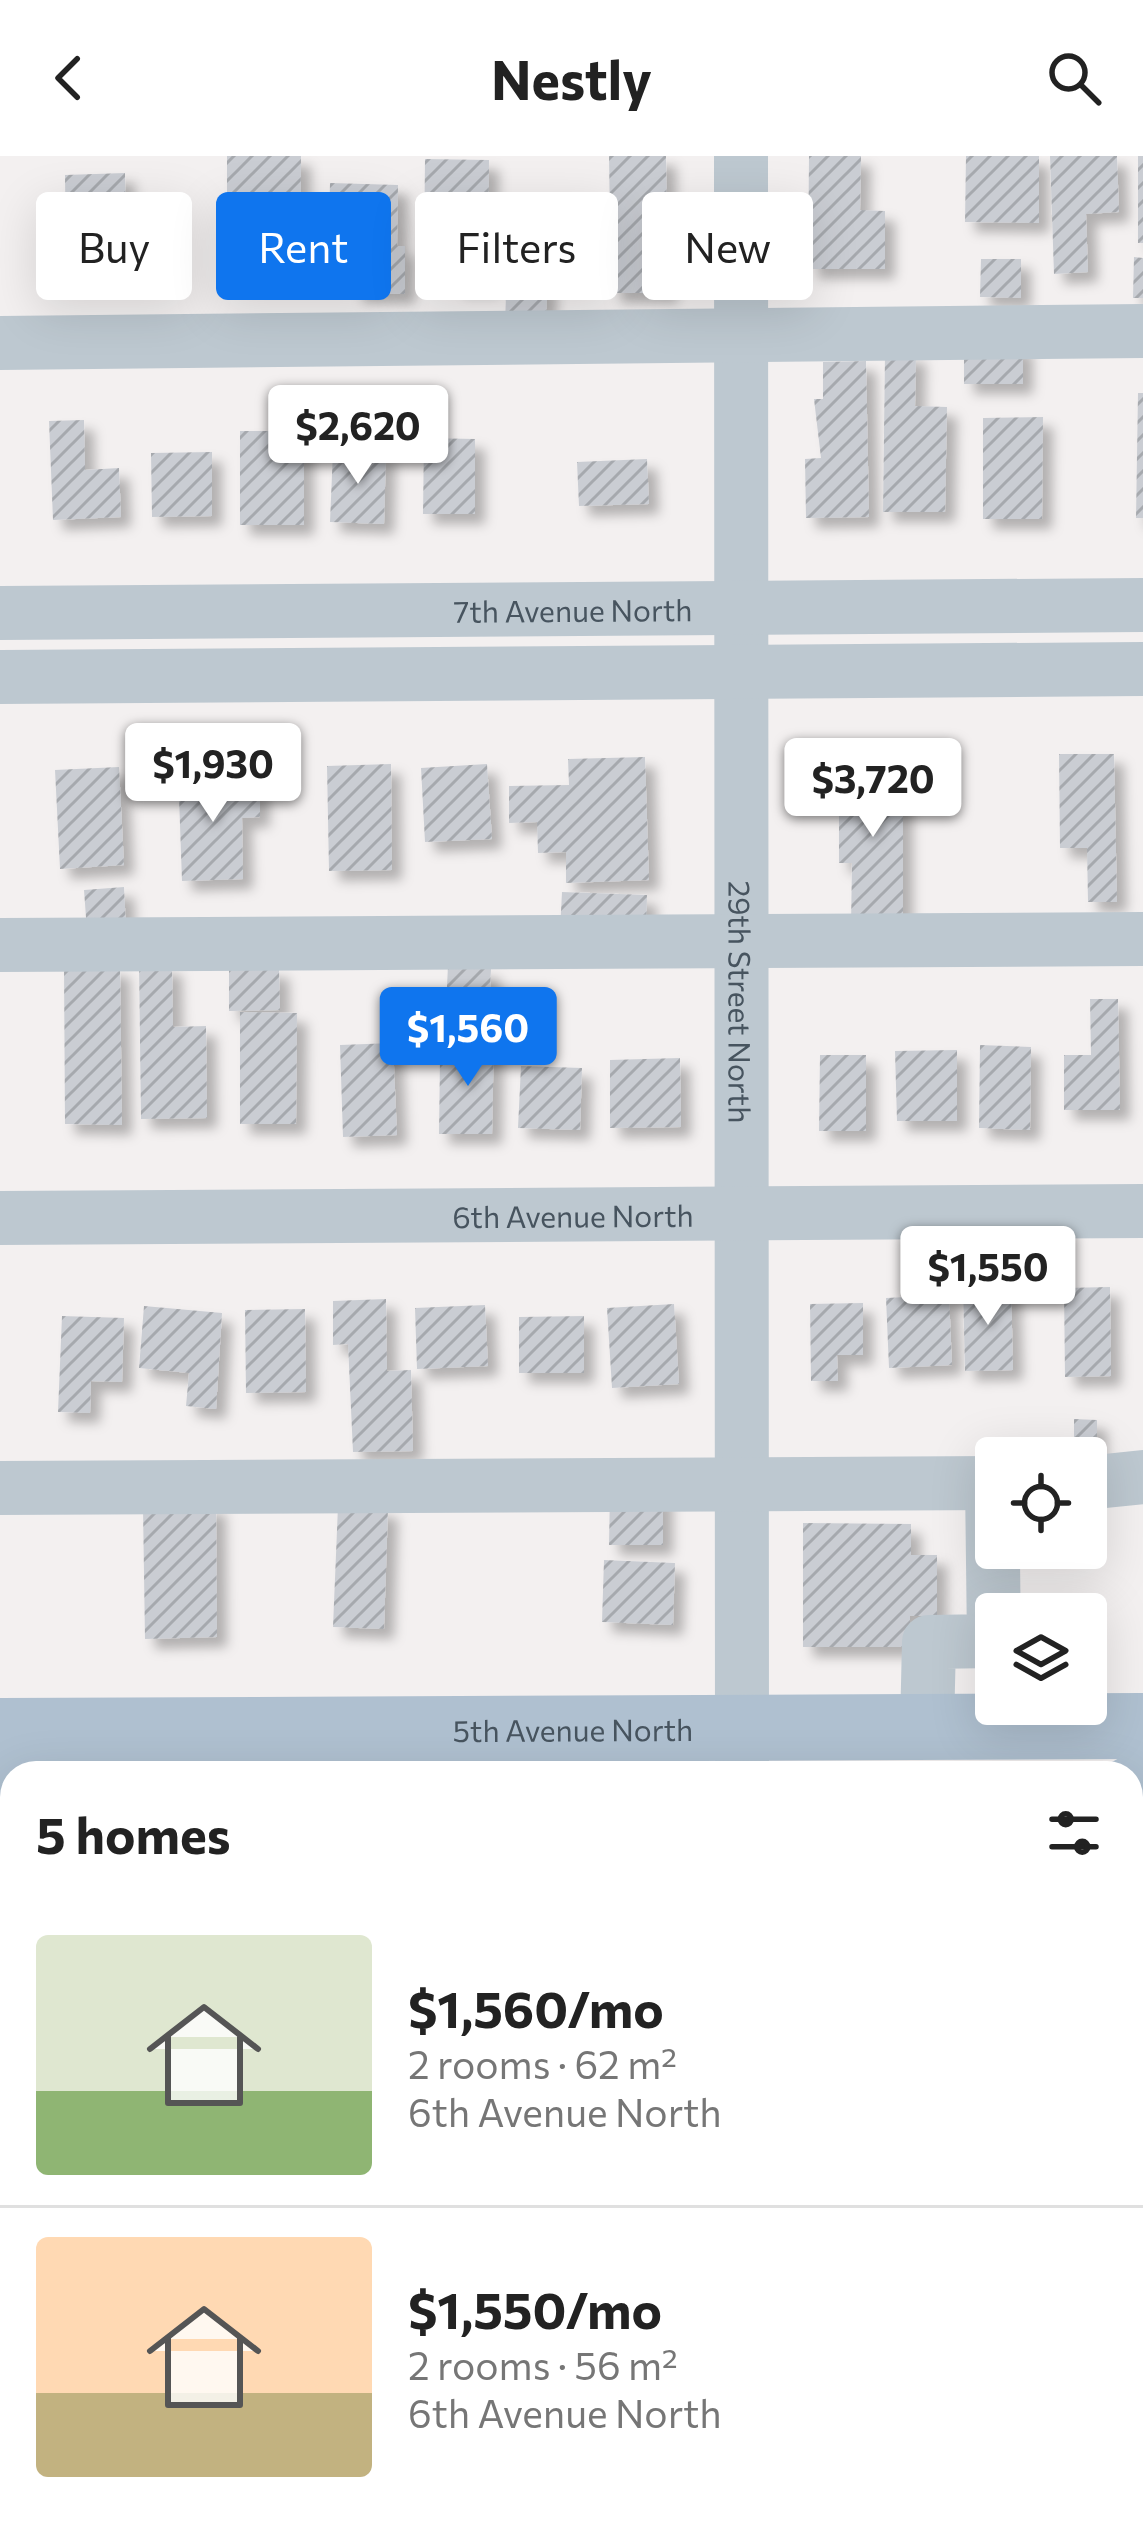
<!DOCTYPE html>
<meta charset="utf-8">
<style>
body{margin:0;font-family:Commissioner,sans-serif;background:#f6f6f6;color:#222;height:100vh;display:flex;flex-direction:column;font-size:45px;white-space:nowrap}
*{box-sizing:border-box;margin:0}
p{font-size:39px;color:#767676}
.icon{flex:none;width:66px;height:66px;fill:none;stroke:currentColor;stroke-width:2;stroke-linecap:round;stroke-linejoin:round}
.map{position:relative;flex:1;overflow:hidden}
.sheet{position:absolute;left:0px;top:1605px;width:1143px;height:771px;display:flex;flex-direction:column;background:#fff;border-radius:36px 36px 0 0;box-shadow:0 12px 48px #0002}
.sheet>*{flex:none}
.banner{position:absolute;left:36px;top:36px;width:1071px;height:108px;display:flex;gap:24px}
.fabs{position:absolute;left:975px;top:1281px;display:grid;gap:24px}
.fabs a{display:grid;place-items:center;width:132px;height:132px;border-radius:12px;background:#fff;box-shadow:0 12px 48px #0002;font-size:60px}
.price{position:absolute;translate:-50% -102px;padding:0 27px;border-radius:12px;background:#fff;color:#222;font-size:39px;line-height:78px;filter:drop-shadow(0 3px 6px #0008)}
.price::after{content:'';position:absolute;left:50%;top:72px;width:36px;height:27px;margin-left:-18px;background:inherit;clip-path:polygon(0 0,100% 0,50% 100%)}
.price.current{background:#0f75ee;color:#fff}
ul{padding:0;list-style:none}
li{display:flex;align-items:center;gap:36px;height:300px;padding:0 36px}
li+li{border-top:3px solid #e0e0e0}
li span{display:grid;place-items:center;flex:none;width:336px;height:240px;border-radius:12px;color:#555}
li>.icon{margin-inline-start:auto}
span .icon{width:144px;height:144px;fill:#fffc;stroke-width:1}
li b{font-size:51px}
h2{display:flex;justify-content:space-between;align-items:center;height:144px;padding:0 36px;font-size:51px}
.pill{padding:0 42px;border-radius:12px;background:#fff;box-shadow:0 12px 48px #0002;font-size:42px;line-height:108px}
.pill.current{background:#0f75ee;color:#fff}
header{display:flex;justify-content:space-between;align-items:center;height:156px;padding:0 36px;background:#fff;font-size:54px;font-weight:700}
.map>svg:first-child{display:block}
.building{fill:url(#building-hatch);filter:url(#shadow)}
.lines{fill:none;stroke-linecap:round;stroke-linejoin:round}
.minor{stroke:#bdc8d0;stroke-width:54}
.major{stroke:#afc0d0;stroke-width:66}
.labels{text-anchor:middle;dominant-baseline:central;stroke-width:9;stroke-linejoin:round;paint-order:stroke}
.street-label{font-size:30px;fill:#47545f;stroke:#fff}
</style>
<header><svg class="icon" aria-label="back" viewBox="0 0 24 24"><path d="M15 5l-7 7 7 7"/></svg>Nestly<svg class="icon" aria-label="search" viewBox="0 0 24 24"><circle cx="10" cy="10" r="6"/><path d="M15 15l6 6"/></svg></header>
<div class="map">
<svg width="1143" height="2374" viewBox="0 0 1143 2374">
<defs>
<pattern id="building-hatch" width="6" height="6" patternUnits="userSpaceOnUse" patternTransform="scale(3)"><rect width="6" height="6" fill="#cacdd3"/><path d="M-1 1l2-2M0 6l6-6M5 7l2-2" fill="none" stroke="#a6a9ae"/></pattern>
<filter id="shadow"><feDropShadow dx="10" dy="10" stdDeviation="6" flood-color="#0004"/></filter>
</defs>
<rect width="100%" height="100%" fill="#f3f0f0"/>
<path class="building" d="M227,0H301L300,102L227,101Z
M609,0H666L668,137H611Z
M809,0H861L860,54L885,55V113H808Z
M966,0H1039V67L965,66Z
M1050,0H1117L1119,56L1086,58L1088,116L1054,118Z
M1138,0H1143V87H1138Z
M425,3L489,4L488,129H455L456,97H424Z
M125,17L126,112L66,113L65,19Z
M330,27L398,29L397,90H405V138L353,137V110H328Z
M1134,101L1143,102V142H1133Z
M981,103H1021V142L980,141Z
M507,110L548,111L546,170L505,168Z
M964,188H1023V228H964Z
M885,197H916L915,250L947,251L945,356H883Z
M866,205L869,361L806,362L805,303L821,302L814,243H823V206Z
M1138,237H1143V362H1136Z
M1043,261L1042,363H983V262Z
M84,264L85,314L119,312L121,361L53,364L49,265Z
M240,275H304V369H240Z
M424,282L475,283V358H423Z
M333,295L386,296L384,368L330,366Z
M212,296V360L152,361L151,297Z
M647,303L649,348L579,350L577,306Z
M1059,598H1114L1117,746H1088L1087,692H1060Z
M645,601L649,724L566,727V696L538,697L537,666L509,667V630L569,629L568,603Z
M839,607L903,608V769H851L852,707H839Z
M391,608L392,714L329,715L327,610Z
M487,608L492,683L425,686L421,612Z
M119,611L124,709L60,713L55,614Z
M215,612V631L260,629V661L242,662L243,723L182,725L178,613Z
M124,731L126,772L87,775L84,734Z
M562,736L647,739L646,779L560,775Z
M139,809H172L173,871L206,870L207,962L141,963Z
M64,810L120,811L122,969L65,968Z
M448,810L491,813L489,853L446,850Z
M279,812L280,854L229,855V813Z
M1090,843H1118L1120,954H1064V899H1091Z
M240,856L297,857L296,968H240Z
M467,877L494,878L492,978H439L440,902H467Z
M393,887L397,979L343,981L340,889Z
M980,889L1031,891L1030,974L979,972Z
M957,894V965H897L895,895Z
M820,899H866V975H819Z
M680,902L681,971L610,972V904Z
M521,910L582,912L580,974L518,972Z
M1011,1128L1013,1214L965,1215L963,1131Z
M1110,1131L1111,1220L1065,1221L1064,1132Z
M949,1139L952,1209L889,1212L886,1142Z
M386,1143L387,1215L411,1214L413,1295L353,1296L348,1188L333,1189V1145Z
M863,1147V1199H837L838,1225H811L810,1148Z
M674,1148L679,1228L612,1232L607,1152Z
M485,1149L488,1210L417,1213L415,1152Z
M144,1150L222,1157L216,1253L186,1250L189,1217L139,1212Z
M305,1153L306,1236L246,1237L245,1154Z
M62,1160L124,1162L122,1226L91,1225L90,1257L58,1256Z
M584,1160V1217H519V1161Z
M1074,1263L1097,1264V1301H1074Z
M610,1335H663V1389H609Z
M216,1348L217,1481L145,1483L143,1352Z
M338,1350L388,1352L384,1473L333,1471Z
M803,1367L911,1368V1399H937V1460H910V1491H803Z
M604,1404L675,1407L673,1469L602,1466Z
M1143,1667V1746H1131V1668Z
M1131,1947H1143V2043H1134Z
M1131,2221H1143V2295H1131Z
M157,2364H209L210,2374H157Z
M532,2364H584V2374H531Z
M824,2364H876L875,2374H823Z
M903,2364H940L941,2374H904Z
M988,2364H1029L1028,2374H988Z"/>
<g class="lines">
<g class="minor">
<path id="s1" d="M741,0L742,1617"/>
<path d="M0,187L1143,175"/>
<path id="s2" d="M0,457L1143,449"/>
<path d="M0,521L1143,513"/>
<path d="M0,789L1143,783"/>
<path id="s3" d="M0,1062L1143,1055"/>
<path d="M1086,1327L1143,1321"/>
<path d="M0,1332L996,1327"/>
<path d="M927,1571L929,1486L994,1485L992,1327"/>
<path d="M1131,1855H1143"/>
<path d="M0,1861H12"/>
<path d="M1131,2132H1143"/>
<path d="M0,2139H12"/>
<path d="M743,2364V2374"/>
</g>
<g class="major">
<path id="s4" d="M0,1575L1143,1570"/>
<path d="M1131,1633H1143"/>
<path d="M0,1634H12"/>
</g>
</g>
<g class="labels">
<g class="street-label">
<text stroke="none"><textPath href="#s2" startOffset="573">7th Avenue North</textPath></text>
<text stroke="none"><textPath href="#s1" startOffset="846">29th Street North</textPath></text>
<text stroke="none"><textPath href="#s3" startOffset="573">6th Avenue North</textPath></text>
<text stroke="none"><textPath href="#s4" startOffset="573">5th Avenue North</textPath></text>
</g>
</g>
</svg>
<div class="fabs">
<a><svg class="icon" aria-label="locate" viewBox="0 0 24 24"><circle cx="12" cy="12" r="6"/><path d="M12 2v4M12 18v4M2 12h4M18 12h4"/></svg></a>
<a><svg class="icon" aria-label="layers" viewBox="0 0 24 24"><path d="M12 4l9 5-9 5-9-5zM3 14l9 5 9-5"/></svg></a>
</div>
<b class="price" style="left:358px;top:331px">$2,620</b>
<b class="price" style="left:213px;top:669px">$1,930</b>
<b class="price" style="left:873px;top:684px">$3,720</b>
<b class="price current" style="left:468px;top:933px">$1,560</b>
<b class="price" style="left:988px;top:1172px">$1,550</b>
<div class="banner">
<a class="pill">Buy</a>
<a class="pill current">Rent</a>
<a class="pill">Filters</a>
<a class="pill">New</a>
</div>
<section class="sheet">
<h2>5 homes<svg class="icon" aria-label="filters" viewBox="0 0 24 24"><path d="M4 7h16M4 17h16"/><circle cx="9" cy="7" r="2"/><circle cx="15" cy="17" r="2"/></svg></h2>
<ul>
<li><span style="background:linear-gradient(#dfe7d0 65%,#8fb573 0)"><svg class="icon" aria-label="home" viewBox="0 0 24 24"><path d="M3 11l9-7 9 7M6 9v11h12V9"/></svg></span><div><b>$1,560/mo</b><p>2 rooms · 62 m²</p><p>6th Avenue North</p></div></li>
<li><span style="background:linear-gradient(#ffd9b3 65%,#c2b280 0)"><svg class="icon" aria-label="home" viewBox="0 0 24 24"><path d="M3 11l9-7 9 7M6 9v11h12V9"/></svg></span><div><b>$1,550/mo</b><p>2 rooms · 56 m²</p><p>6th Avenue North</p></div></li>
</ul>
</section>
</div>
